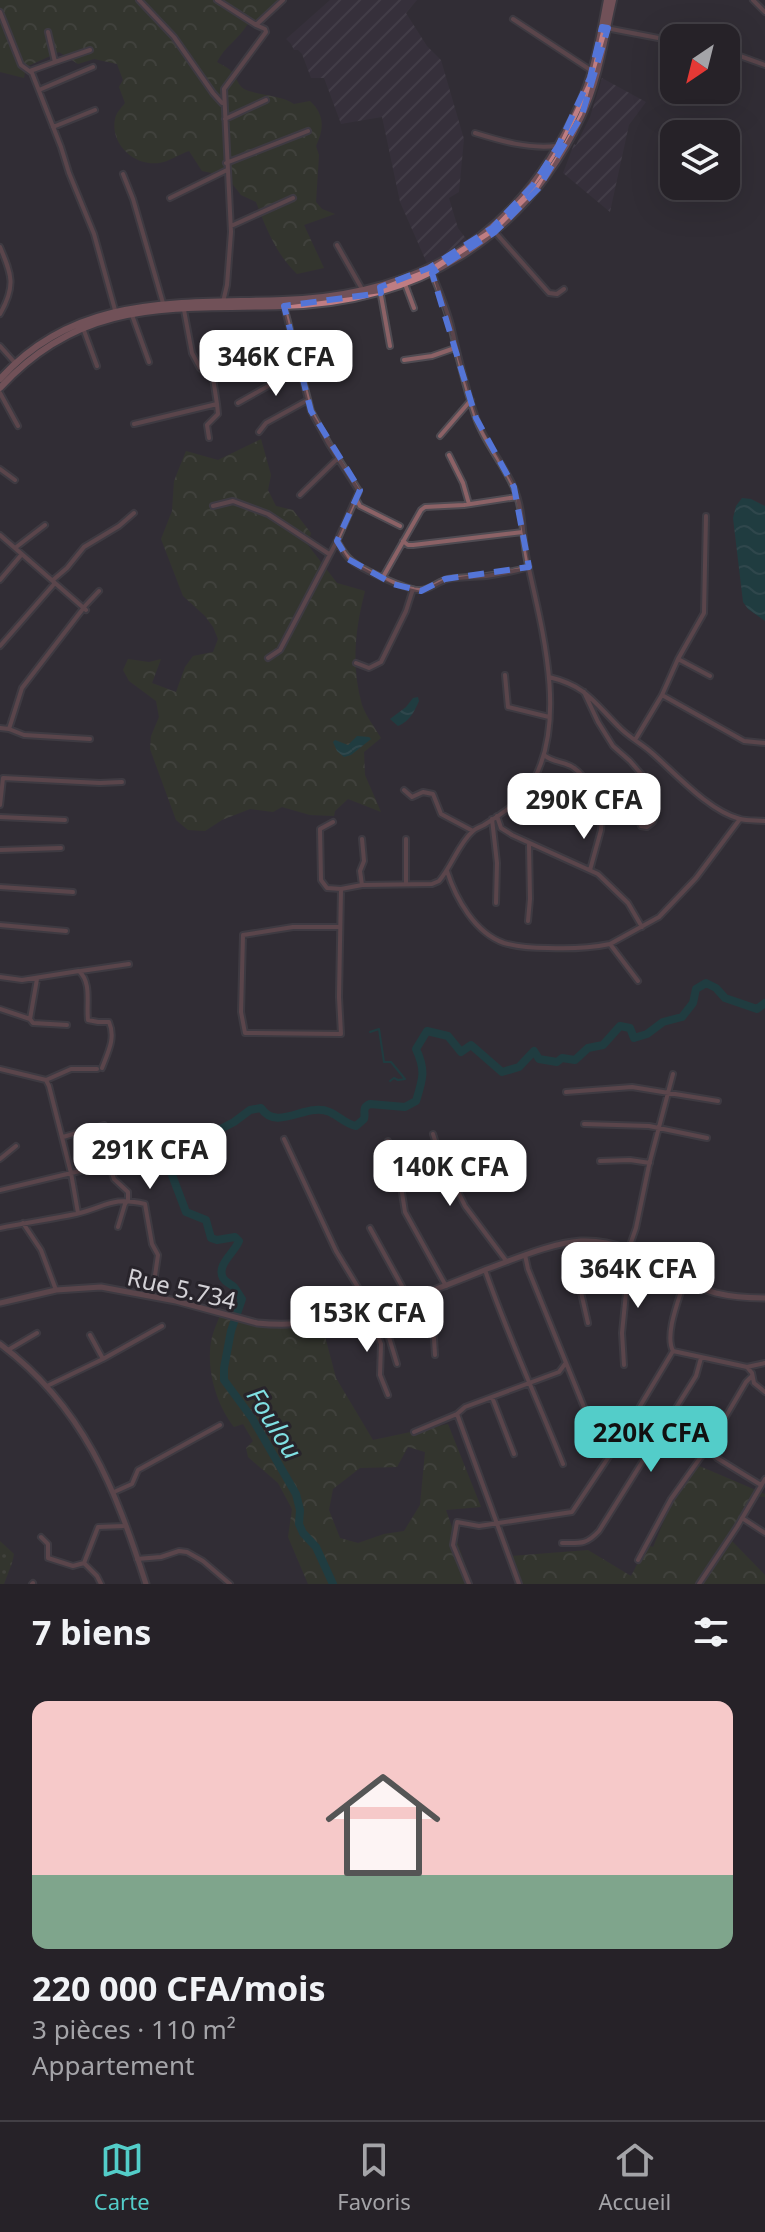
<!DOCTYPE html>
<html lang="fr">
<meta charset="utf-8">
<style>
body{margin:0;font-family:"Noto Sans",sans-serif;background:#2e2a30;color:#f1f3f6;height:100vh;display:flex;flex-direction:column;font-size:30px;white-space:nowrap}
*{box-sizing:border-box;margin:0}
p{font-size:26px;color:#a4a4a8}
.icon{flex:none;width:44px;height:44px;fill:none;stroke:currentColor;stroke-width:2;stroke-linecap:round;stroke-linejoin:round}
.map{position:relative;height:1584px;overflow:hidden}
.side{display:flex;flex-direction:column;background:#262228;flex:1}
.side>*{flex:none}
.needle{width:52px;rotate:215deg}
.tools{position:absolute;left:660px;top:24px;display:grid;gap:16px}
.tools a{display:grid;place-items:center;width:80px;height:80px;border-radius:16px;background:#262228;box-shadow:0 8px 32px #0002,0 0 0 2px #423f45;font-size:40px}
.price{position:absolute;translate:-50% -68px;padding:0 18px;border-radius:16px;background:#fff;color:#222;font-size:26px;line-height:52px;filter:drop-shadow(0 2px 4px #0008)}
.price::after{content:'';position:absolute;left:50%;top:48px;width:24px;height:18px;margin-left:-12px;background:inherit;clip-path:polygon(0 0,100% 0,50% 100%)}
.price.active{background:#53cdc9;color:#111}
ul{padding:0;list-style:none}
li{display:grid;align-content:center;gap:16px;height:424px;padding:0 32px}
li+li{border-top:2px solid #423f45}
li span{display:grid;place-items:center;height:248px;border-radius:16px;color:#555}
li>.icon{margin-inline-start:auto}
span .icon{width:144px;height:144px;fill:#fffc;stroke-width:1}
li b{font-size:34px}
h2{display:flex;justify-content:space-between;align-items:center;height:96px;padding:0 32px;font-size:34px}
.dock{display:flex;justify-content:space-around;align-items:center;height:112px;border-top:2px solid #423f45;background:#262228;font-size:22px;color:#a4a4a8}
.dock a{display:grid;justify-items:center;gap:4px}
.dock .active{color:#53cdc9}
.map>svg:first-child{display:block}
.industrial{fill:url(#industrial-furrows)}
.grass{fill:url(#grass-dots)}
.forest{fill:url(#forest-crowns);fill-rule:evenodd}
.water{fill:url(#water-waves)}
.lines{fill:none;stroke-linecap:round;stroke-linejoin:round}
.stream{stroke:#0c4e4f;stroke-width:2}
.river{stroke:#0c4e4f;stroke-width:8}
.minor-casing{stroke:#4f4b52;stroke-width:8}
.tertiary-casing{stroke:#4f4b52;stroke-width:9}
.secondary-casing{stroke:#4f4b52;stroke-width:10}
.minor{stroke:#8c6266;stroke-width:4}
.tertiary{stroke:#8c6266;stroke-width:5}
.secondary{stroke:#bf7d83;stroke-width:6}
.marked{fill:none;stroke:#5475d7;stroke-width:6;stroke-dasharray:16 10;stroke-linejoin:round}
.labels{text-anchor:middle;dominant-baseline:central;stroke-width:6;stroke-linejoin:round;paint-order:stroke}
.street-label{font-size:24px;fill:#d3d1d6;stroke:#28242b}
.water-label{font-size:26px;font-style:italic;fill:#80e0e3;stroke:#28242b}
</style>
<div class="map">
<svg width="765" height="1584" viewBox="0 0 765 1584">
<defs>
<pattern id="industrial-furrows" width="10" height="10" patternUnits="userSpaceOnUse" patternTransform="scale(2)"><rect width="10" height="10" fill="#3c3444"/><path d="M-1 1l2-2M0 10L10 0M9 11l2-2" fill="none" stroke="#57505e"/></pattern>
<pattern id="grass-dots" width="8" height="8" patternUnits="userSpaceOnUse" patternTransform="scale(2)"><rect width="8" height="8" fill="#373f27"/><path d="M2 2h.1M6 6h.1" fill="none" stroke="#535a46" stroke-width="1.8" stroke-linecap="round"/></pattern>
<pattern id="forest-crowns" width="20" height="18" patternUnits="userSpaceOnUse" patternTransform="scale(2)"><rect width="20" height="18" fill="#373f27"/><path d="M2 6a3 3 0 1 1 6 0M12 15a3 3 0 1 1 6 0" fill="none" stroke="#535a46"/></pattern>
<pattern id="water-waves" width="16" height="10" patternUnits="userSpaceOnUse" patternTransform="scale(2)"><rect width="16" height="10" fill="#0c4e4f"/><path d="M0 5q4-4 8 0t8 0" fill="none" stroke="#2e6668"/></pattern>
</defs>
<rect width="100%" height="100%" fill="#322e35"/>
<path class="industrial" d="M330,0H417L406,13L427,46L441,60L464,139L459,192L449,198L458,228L470,244L429,268L400,202L382,117L341,124L324,78H311L302,54L298,50H294L291,44L286,39Z
M602,78L646,102L629,125L610,212L563,173L574,144L576,145L590,117Z"/>
<path class="grass" d="M0,1541L14,1554L12,1563L4,1584H0Z"/>
<path class="forest" d="M0,0H280L264,21L247,25C238,40 225,46 217,62C222,65 229,68 233,73C237,79 238,85 244,89C259,96 282,95 294,104L310,101C325,115 324,129 316,146L319,155L316,202L322,209L335,214L304,225L324,268L297,274C276,254 266,228 256,202L241,195L226,176L202,171L189,151C180,154 168,162 159,163C134,166 110,144 115,119C116,113 121,108 125,103L119,87L123,80L117,64L94,59L78,64L59,52L26,67L24,78L0,72Z
M261,439L271,475L268,490L276,506L293,510L311,533L308,545L337,583L365,591C355,630 351,666 362,705C366,716 375,728 381,738L364,752L365,775L381,812L348,799L335,811L334,816L310,815L282,807L273,812L250,809L222,820L205,831L188,830L176,820L150,749L151,736L159,717L156,701L129,681L123,670L128,659L149,662L161,659L152,683L176,692L185,667L193,656L213,652L218,639L213,627L205,616L183,596L161,539L172,511L174,481L186,451L218,460Z
M221,1313L270,1324L321,1321L336,1378L373,1440L448,1424L481,1507L446,1510L472,1584H308L288,1537L292,1509L278,1483L248,1457L246,1448L253,1441L243,1424L234,1427C216,1404 205,1367 212,1337C214,1329 218,1321 221,1313ZM408,1447L425,1452L420,1505L404,1531L384,1534L358,1543L340,1538L329,1510L333,1489L360,1468L397,1467Z
M697,1465L765,1494V1497L752,1496L731,1540L765,1575V1584H523L511,1556L588,1550L631,1576L647,1545L653,1547L675,1494Z"/>
<path class="water" d="M742,498L751,499L765,506V621L748,609L743,602L733,518L736,506Z
M418,697L419,701C414,712 410,721 398,726L390,719L406,707L413,698Z
M357,736L369,737L371,739L351,755L344,757L337,751L333,742L335,740L348,745Z"/>
<g class="lines">
<path class="stream" d="M370,1032L379,1029L384,1062H391L405,1079L398,1080L394,1078L390,1081"/>
<path class="river" d="M333,1584L316,1547L303,1533L299,1524L300,1510L296,1494L252,1418L224,1380V1368L231,1331L242,1299C241,1298 235,1288 234,1287C230,1283 226,1283 223,1278C216,1265 235,1252 239,1241L235,1237L217,1240L211,1238L206,1220L186,1212L172,1175L166,1149L174,1139L186,1145L194,1143L234,1122L250,1110L261,1108C274,1128 297,1111 315,1110C335,1108 340,1123 356,1126L364,1119C366,1112 361,1108 370,1104L405,1107L416,1101C423,1079 426,1070 416,1049L427,1031L448,1036L461,1052L471,1045L502,1072L519,1067L534,1051L539,1059L557,1062L562,1058L575,1060L588,1048L603,1045L620,1026L630,1028L634,1038L647,1034L663,1022L682,1017L693,1003L696,989L706,983L716,988L725,998L757,1009L765,1003"/>
<g class="minor-casing">
<path id="minor" d="M139,0L174,37L213,93L222,103
M217,0L256,25
M753,0L765,12
M0,12L21,65L32,73L61,147L69,173L94,234L115,310
M513,19L592,71
M606,28L674,41
M726,51L765,65
M55,62L90,50
M30,71L55,62L48,32
M39,90L93,67
M225,119L266,100
M53,127L95,110
M475,133C501,141 528,149 556,146
M226,163L308,131
M123,174L133,199L163,303
M170,198L227,170
M231,226L293,198
M495,232L549,293L557,294L564,289
M337,245L362,289
M0,247C12,275 16,286 0,314
M405,284L414,308
M380,290L390,346
M223,302L227,285L231,232L224,89L266,32L265,29L256,25L283,0
M132,315L149,362
M83,328L97,366
M0,346L16,364
M404,360L432,356L455,348
M0,393L18,426
M238,403L300,368
M134,424L217,404L213,378L200,368L192,353L184,310
M259,432L266,423L306,401
M440,436L471,400
M209,438L207,425L218,414L217,404
M449,455L463,483L469,504
M0,469L15,480
M300,495L338,458
M356,499L360,506L400,526
M213,506L233,501L268,514L329,554
M0,535L86,610
M337,541C341,548 345,556 352,561C361,569 409,591 420,590C430,590 438,581 448,579C461,577 473,577 486,576C500,574 515,571 529,567
M403,541L408,545H413L523,532
M15,548L45,525
M383,577L421,510L425,507L464,505L517,497
M0,580L22,554
M53,580L67,568L84,547L119,526L134,513
M83,608L99,591
M0,646L55,583
M268,658L280,650L337,541L359,491L329,444L311,411L284,306
M678,659L710,676
M356,663L369,668L381,662L406,611L413,589
M505,675L508,707L549,717
M549,677C586,686 593,701 618,726C628,737 641,743 652,753C676,774 709,811 740,819C748,821 757,820 765,821
M662,695L744,741L765,743
M0,728L9,729L24,735L90,739
M9,729L22,688L82,610
M635,740L662,695L678,659L704,613L706,516
M544,755C553,763 565,761 574,768C595,783 585,801 596,815L602,816L629,808L636,812L641,826L647,827L653,822L656,813L657,795L655,790L630,761L613,746L598,722L584,692
M404,790L412,797L423,792L433,794L441,814L473,831
M0,805L3,778L100,783L122,782
M497,816L501,828L512,835L598,874L628,903L642,927
M0,817L65,820
M492,819L497,863L496,903
M333,822L320,829L321,880L327,888L341,889
M406,839V883
M0,850L61,848
M590,870L601,830L602,816
M447,871C456,899 475,933 504,943C518,947 534,948 548,948C569,949 590,948 610,944L638,981
M362,885L360,871L364,861L362,839
M0,887L73,892
M528,921L530,899L529,844
M0,925L66,931
M340,927H293L243,935L241,1012L245,1033L341,1034L339,997L341,889L362,885L432,884L439,881C452,866 458,844 473,831C476,828 480,827 484,825C503,813 522,801 533,781C568,719 541,625 527,560C522,537 524,510 514,488C504,464 485,444 476,418C466,390 459,360 452,330C448,311 439,291 432,273
M610,944L659,917L696,878L740,819
M81,971L129,964
M0,977L22,980L79,971C92,983 86,1003 88,1020L98,1022H109C116,1038 108,1052 102,1068
M0,1009L30,1019L33,1023L67,1025
M30,1019L37,979
M0,1069L46,1080L71,1069H97
M46,1080L49,1086L71,1173L78,1213
M566,1092L632,1087L718,1101
M584,1124L649,1126L707,1138
M433,1134L439,1153L465,1206L507,1262
M63,1137L104,1125L109,1164L114,1179L128,1192V1200L125,1204L118,1227
M284,1139L336,1251L373,1312L371,1319L381,1344L380,1375L388,1395
M388,1141L400,1180L405,1212L446,1286
M0,1159L16,1146
M600,1161L630,1160L650,1163
M0,1190L109,1164
M23,1223L41,1250L56,1290
M0,1228C25,1223 51,1219 76,1214C106,1207 112,1196 145,1204L152,1244L158,1255L152,1296
M370,1228L409,1299
M573,1242L577,1275L588,1323
M629,1248L636,1228L649,1165L673,1074
M525,1255L528,1269L592,1427
M485,1270C508,1336 537,1399 563,1464
M431,1291L435,1355
M382,1309L386,1317L388,1334L397,1364
M8,1350L37,1333
M673,1351L747,1367L752,1373L754,1383L765,1392
M103,1359L162,1326
M624,1365L622,1333L626,1293L638,1254
M747,1367L765,1363
M47,1386L103,1359L90,1335
M492,1397L514,1454
M414,1432L457,1414
M708,1447L717,1458L761,1485
M114,1492L132,1484L138,1470L220,1425
M742,1518L765,1533
M41,1537L48,1544V1558L73,1566L84,1563L98,1527L125,1526
M562,1543C580,1543 586,1545 599,1531L696,1376L701,1358
M137,1559L161,1557L179,1551L187,1552L203,1561L230,1584
M638,1560L671,1499L708,1447L746,1382L752,1376
M84,1563L97,1576L101,1584
M32,1584L33,1583
M469,1584L453,1545L457,1522L479,1526L572,1512L618,1443L673,1351C664,1334 680,1297 685,1279
M519,1584L457,1414L465,1407L559,1372L565,1364
M699,1584L737,1527L765,1479"/>
</g>
<g class="tertiary-casing">
<path id="tertiary" d="M0,1303L56,1290L101,1287L176,1301L257,1323C338,1331 414,1298 487,1269C515,1259 551,1243 581,1241C639,1239 666,1279 716,1293C732,1297 749,1298 765,1298
M0,1344C84,1407 115,1488 146,1584"/>
</g>
<g class="secondary-casing">
<path id="secondary" d="M0,379C77,293 180,304 283,300C396,296 488,256 550,159C566,133 581,106 590,77C598,52 602,26 607,0
M0,388C82,298 171,309 281,306C416,303 523,240 581,117C599,80 604,39 613,0"/>
</g>
<use href="#minor" class="minor"/>
<use href="#tertiary" class="tertiary"/>
<use href="#secondary" class="secondary"/>
</g>
<path d="M0 0H765V1584H0ZM602,27L608,28L582,115L538,189L495,232L432,273L476,418L514,487L529,567L445,579L421,591L393,584L348,559L337,541L360,490L311,411L284,306L381,293L380,287L429,268L492,228L533,185L558,146L590,78Z" fill="#322e35" fill-opacity=".55" fill-rule="evenodd"/>
<path class="marked" d="M602,27L608,28L582,115L538,189L495,232L432,273L476,418L514,487L529,567L445,579L421,591L393,584L348,559L337,541L360,490L311,411L284,306L381,293L380,287L429,268L492,228L533,185L558,146L590,78Z"/>
<g class="labels">
<g class="street-label">
<text transform="translate(182 1288) rotate(13)">Rue 5.734</text>
</g>
<g class="water-label">
<text transform="translate(275 1423) rotate(58)">Foulou</text>
</g>
</g>
</svg>
<div class="tools">
<a><svg class="needle" viewBox="-14 -14 28 28"><path d="M0-13l5 13h-10z" fill="#e53935"/><path d="M0 13l5-13h-10z" fill="#a4a4a8"/></svg></a>
<a><svg class="icon" aria-label="layers" viewBox="0 0 24 24"><path d="M12 4l9 5-9 5-9-5zM3 14l9 5 9-5"/></svg></a>
</div>
<b class="price" style="left:276px;top:398px">346K CFA</b>
<b class="price" style="left:584px;top:841px">290K CFA</b>
<b class="price" style="left:150px;top:1191px">291K CFA</b>
<b class="price" style="left:450px;top:1208px">140K CFA</b>
<b class="price" style="left:638px;top:1310px">364K CFA</b>
<b class="price" style="left:367px;top:1354px">153K CFA</b>
<b class="price active" style="left:651px;top:1474px">220K CFA</b>
</div>
<section class="side">
<h2>7 biens<svg class="icon" aria-label="filters" viewBox="0 0 24 24"><path d="M4 7h16M4 17h16"/><circle cx="9" cy="7" r="2"/><circle cx="15" cy="17" r="2"/></svg></h2>
<ul>
<li><span style="background:linear-gradient(#f6c9c9 70%,#7fa58c 0)"><svg class="icon" aria-label="home" viewBox="0 0 24 24"><path d="M3 11l9-7 9 7M6 9v11h12V9"/></svg></span><div><b>220 000 CFA/mois</b><p>3 pièces · 110 m²</p><p>Appartement</p></div></li>
</ul>
</section>
<nav class="dock">
<a class="active"><svg class="icon" aria-label="map" viewBox="0 0 24 24"><path d="M3 6l6-2 6 2 6-2v14l-6 2-6-2-6 2zM9 4v14M15 6v14"/></svg>Carte</a>
<a><svg class="icon" aria-label="saved" viewBox="0 0 24 24"><path d="M7 4h10v16l-5-4-5 4z"/></svg>Favoris</a>
<a><svg class="icon" aria-label="home" viewBox="0 0 24 24"><path d="M3 11l9-7 9 7M6 9v11h12V9"/></svg>Accueil</a>
</nav>
